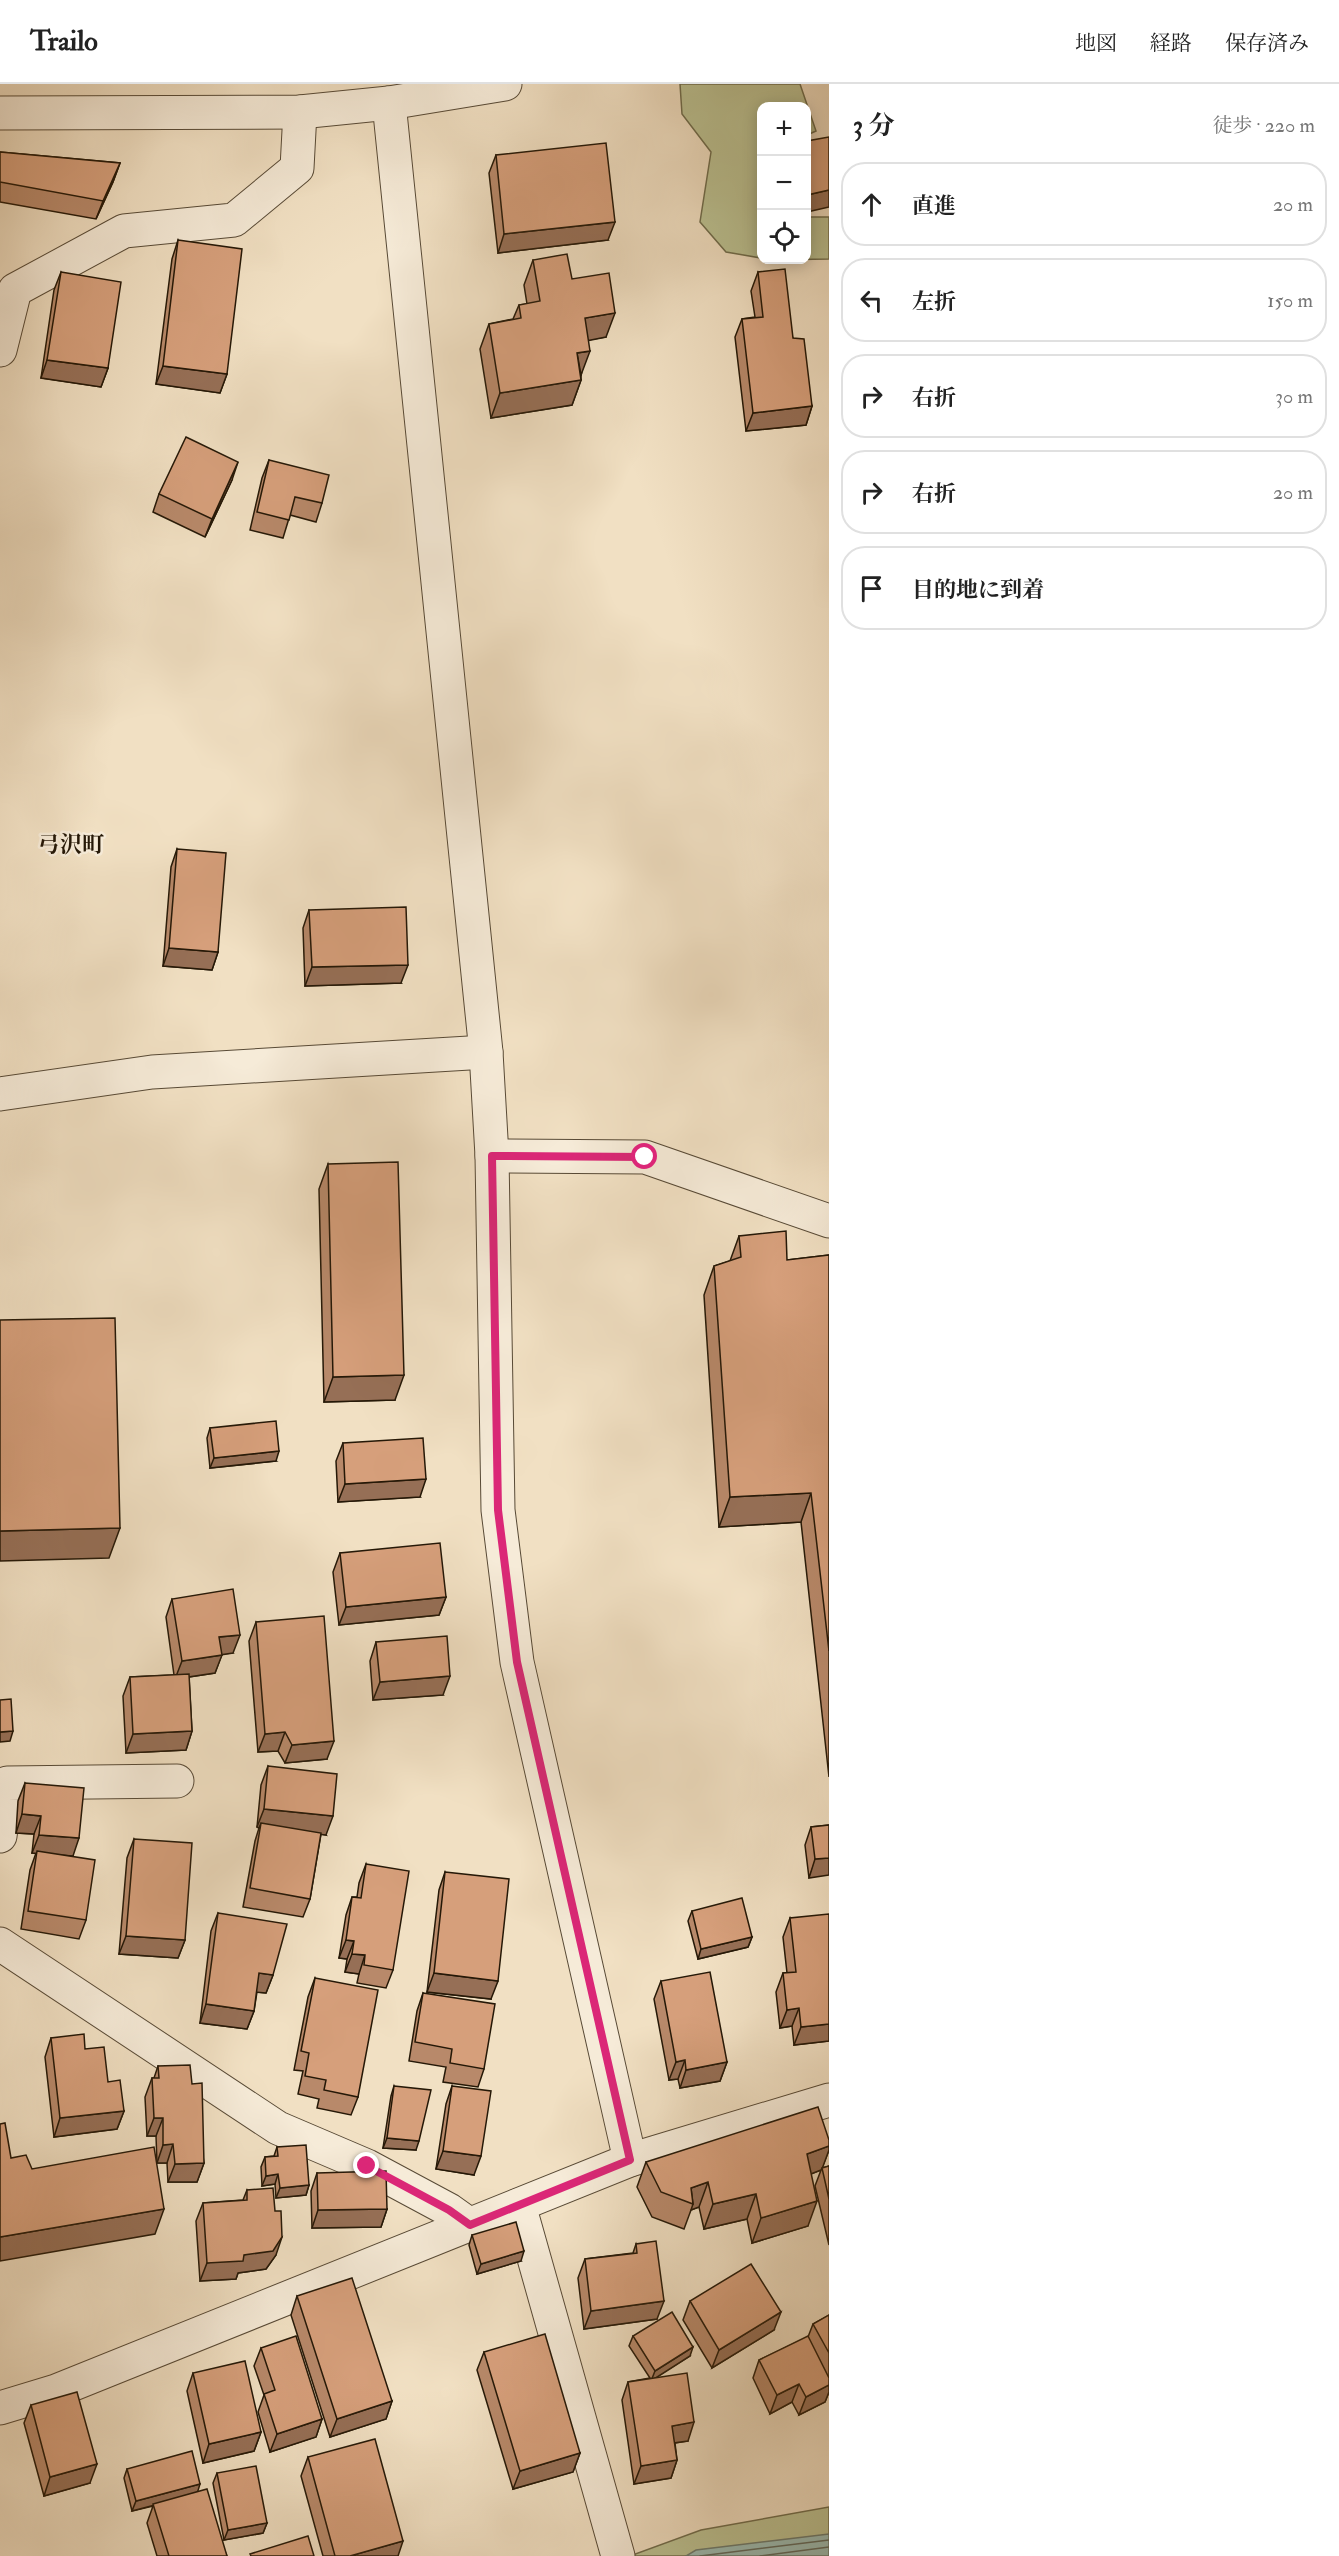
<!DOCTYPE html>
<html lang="ja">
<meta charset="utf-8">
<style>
body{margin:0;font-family:"IM FELL Double Pica","Noto Serif JP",serif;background:#f2f2f2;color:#222}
.controls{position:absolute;right:18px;top:18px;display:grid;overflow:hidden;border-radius:12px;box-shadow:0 3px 15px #0003}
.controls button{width:54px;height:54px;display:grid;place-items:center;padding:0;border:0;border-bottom:2px solid #e0e0e0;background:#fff;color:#222;font:30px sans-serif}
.stop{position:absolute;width:18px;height:18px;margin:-14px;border:4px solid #db2777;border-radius:50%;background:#fff}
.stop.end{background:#db2777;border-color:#fff;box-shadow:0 2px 6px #0008}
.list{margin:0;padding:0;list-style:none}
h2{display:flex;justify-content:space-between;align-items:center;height:78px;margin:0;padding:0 24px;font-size:26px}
h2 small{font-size:20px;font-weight:400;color:#767676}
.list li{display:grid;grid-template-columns:39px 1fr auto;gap:18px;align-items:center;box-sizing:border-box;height:84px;margin:0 12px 12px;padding:0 12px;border:2px solid #e0e0e0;border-radius:24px}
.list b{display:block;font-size:22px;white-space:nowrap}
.list em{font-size:20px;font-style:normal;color:#767676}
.icon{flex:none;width:33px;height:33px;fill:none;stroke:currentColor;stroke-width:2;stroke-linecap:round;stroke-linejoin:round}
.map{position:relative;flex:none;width:829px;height:2472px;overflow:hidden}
header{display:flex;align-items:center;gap:36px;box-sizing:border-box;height:84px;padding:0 30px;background:#fff;border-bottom:2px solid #e0e0e0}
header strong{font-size:28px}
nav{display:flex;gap:33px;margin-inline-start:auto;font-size:21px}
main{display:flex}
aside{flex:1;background:#fff}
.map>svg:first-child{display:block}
</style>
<header>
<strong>Trailo</strong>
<nav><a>地図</a><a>経路</a><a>保存済み</a></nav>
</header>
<main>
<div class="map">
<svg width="829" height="2472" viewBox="0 0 829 2472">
<rect width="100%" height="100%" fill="#f1e0c3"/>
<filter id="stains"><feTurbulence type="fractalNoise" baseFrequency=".00333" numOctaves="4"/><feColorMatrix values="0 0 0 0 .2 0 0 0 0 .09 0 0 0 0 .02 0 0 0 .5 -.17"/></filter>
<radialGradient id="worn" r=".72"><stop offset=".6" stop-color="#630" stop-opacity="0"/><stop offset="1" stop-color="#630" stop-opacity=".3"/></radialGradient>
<g fill="#bbc293" stroke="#706d4d" stroke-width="1.5">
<path d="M680 0H800L816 47 807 51 806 22H762L761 72 758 74 762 85 761 174 726 168 700 138 711 68 682 30Z"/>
<path d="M807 133H829V175L769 176H806Z"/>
<path d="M829 2423V2472H630L701 2446Z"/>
</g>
<path fill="#9bbdb5" stroke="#6c7b6f" stroke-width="1.5" d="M829 2450V2472H686L696 2466Z"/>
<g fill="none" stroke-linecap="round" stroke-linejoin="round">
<g stroke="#606a5e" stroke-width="1.5">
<path d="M700 2472 829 2456"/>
<path d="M760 2472 829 2463"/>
</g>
<defs>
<g id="minor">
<path d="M389 19 486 968 492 1072 498 1426 517 1578 630 2076"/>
<path d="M0 29 300 28 389 19 505 0"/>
<path d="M0 266 15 206 124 147 234 136 297 84 300 28"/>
<path d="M0 1010 152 988 486 968"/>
<path d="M492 1072 645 1073 829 1137"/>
<path d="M0 1752 7 1699 177 1697"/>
<path d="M0 1860 278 2044 367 2082 449 2126 470 2141"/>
<path d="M519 2121 618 2472"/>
<path d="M0 2324 56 2307 630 2076 829 2016"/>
</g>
</defs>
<use href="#minor" stroke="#584a36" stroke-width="35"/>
<use href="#minor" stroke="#f6ebd8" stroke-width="33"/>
</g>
<g fill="#b8896a" stroke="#251807" stroke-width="1.5">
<path d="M0 68 120 79 113 98 96 135 0 118Z"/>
<path d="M496 71 608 156 498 169 489 89Z"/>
<path d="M178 156 227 290 220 309 156 300 172 175Z"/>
<path d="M533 176 572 195 606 253 588 256 581 292V296L572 321 491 334 480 265 489 240 513 235 519 221 527 220 524 201Z"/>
<path d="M61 188 108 284 101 303 41 294 54 206Z"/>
<path d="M758 188 793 254 812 322 806 341 746 347 735 253 742 235 755 233 751 207Z"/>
<path d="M269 376 322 419 316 438 290 431 283 454 250 446 262 394Z"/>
<path d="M232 396 205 453 153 428 159 410Z"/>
<path d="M177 765 218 868 212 886 163 882 171 783Z"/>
<path d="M309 826 401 899 305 902 303 844Z"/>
<path d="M328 1080 395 1316 324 1318 319 1105Z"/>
<path d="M739 1152 787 1176 829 1171V1693L801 1438 719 1443 704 1211 714 1182 730 1177Z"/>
<path d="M210 1344 276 1377 210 1384 207 1354Z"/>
<path d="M343 1359 420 1413 338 1418 336 1377Z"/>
<path d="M340 1469 446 1513 439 1531 339 1541 333 1488Z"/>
<path d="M172 1515 233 1569 222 1570 215 1589 189 1593 192 1647 186 1666 126 1669 123 1612 130 1593 174 1591 166 1533Z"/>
<path d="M256 1538 327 1675 285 1679 278 1667 258 1668 249 1557Z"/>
<path d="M376 1558 443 1611 373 1616 370 1577Z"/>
<path d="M268 1682 326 1751 321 1750 310 1815 303 1833 243 1823 255 1757 259 1744 257 1743 261 1701Z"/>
<path d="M25 1699 73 1772H64L86 1836 79 1855 21 1845 30 1786 36 1769H32L34 1750 16 1749 18 1717Z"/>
<path d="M829 1741 809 1794 805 1761 811 1743Z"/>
<path d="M134 1755 185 1856 178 1874 119 1870 127 1774Z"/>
<path d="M366 1780 393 1886 386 1904 357 1899 359 1890 345 1888 347 1875 339 1874 346 1831 352 1813H357L359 1799Z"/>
<path d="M445 1788 491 1915 427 1908 439 1806Z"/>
<path d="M692 1827 752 1853 748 1863 698 1875 688 1837Z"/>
<path d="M218 1829 273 1891 266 1909 257 1908 254 1927 247 1945 200 1939 211 1847Z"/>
<path d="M790 1834 829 1957 794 1961 792 1942 780 1944 776 1908 783 1889H787L783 1853Z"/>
<path d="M315 1894 358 2013 351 2031 317 2024 319 2015 298 2010 303 1987 294 1986 308 1913Z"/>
<path d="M661 1897 727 1978 720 1997 680 2004 678 1995 669 1996 654 1915Z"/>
<path d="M423 1909 484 1985 478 2003 443 1998 446 1983 409 1977 417 1927Z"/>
<path d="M51 1954 85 1965 108 1998 124 2027 117 2045 54 2053 45 1973Z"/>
<path d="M158 1982 192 2000 204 2079 197 2098H168L167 2079H157L156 2052H147L145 2013 152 1994H154Z"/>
<path d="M394 2002 416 2066 383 2064 391 2012Z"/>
<path d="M452 2002 474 2091 436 2085 446 2020Z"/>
<path d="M829 2056V2066L822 2084 829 2082V2161L815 2102 821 2086 811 2090 808 2142 752 2159 747 2135 704 2145 699 2123 691 2126 684 2145 652 2133 637 2103 646 2078Z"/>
<path d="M277 2063 309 2101 306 2111 276 2114 275 2100 262 2102 261 2083 265 2073 274 2072Z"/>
<path d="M317 2089 387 2125 381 2143 312 2144 311 2107Z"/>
<path d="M247 2106 276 2171 266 2185 238 2189 236 2195 200 2197 196 2137 203 2119 243 2116Z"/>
<path d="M472 2151 521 2177 477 2190 469 2161Z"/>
<path d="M636 2160 657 2235 584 2245 578 2194 585 2175 633 2169Z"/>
<path d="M297 2212 392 2317 386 2335 330 2353 291 2231Z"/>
<path d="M690 2217 774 2246 712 2284 683 2236Z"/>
<path d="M829 2231V2308L825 2318 799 2331 792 2318 770 2330 753 2294 759 2276 808 2253 813 2240Z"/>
<path d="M633 2252 690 2272 656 2293 688 2357 675 2359 677 2376 671 2394 634 2400 622 2316 628 2298 650 2294 629 2262Z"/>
<path d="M261 2264 322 2335 316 2353 270 2368 258 2328 264 2311 254 2282Z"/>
<path d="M484 2268 580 2369 573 2388 513 2405 477 2286Z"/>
<path d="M193 2289 261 2348 254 2367 203 2379 187 2307Z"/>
<path d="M31 2321 90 2399 44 2412 24 2339Z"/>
<path d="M308 2373 398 2472H323L301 2392Z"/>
<path d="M127 2385 198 2408 227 2472H157L147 2439 153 2422 132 2427 124 2394Z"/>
<path d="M217 2389 267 2439 263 2449 224 2456 213 2399Z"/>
</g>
<g fill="#966f56" stroke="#251807" stroke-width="1.5">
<path d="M120 79 113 98 96 135 103 117Z"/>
<path d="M829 106V123L807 128V111Z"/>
<path d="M615 138 608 156 498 169 504 150Z"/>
<path d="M615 229 606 253 576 259 585 234Z"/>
<path d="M590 267 581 291 577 269Z"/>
<path d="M47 276 108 284 101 303 41 294Z"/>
<path d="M163 282 227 290 220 309 156 300Z"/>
<path d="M581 296 572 321 491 334 500 309Z"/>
<path d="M812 322 806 341 746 347 753 329Z"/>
<path d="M238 378 232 396 205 453 212 435Z"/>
<path d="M169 864 218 868 212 886 163 882Z"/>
<path d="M408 881 401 899 305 902 312 883Z"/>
<path d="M404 1291 395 1316 324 1318 333 1293Z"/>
<path d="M279 1367 276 1377 210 1384 214 1374Z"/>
<path d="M426 1395 420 1413 338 1418 345 1400Z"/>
<path d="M811 1409 801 1438 719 1443 730 1413Z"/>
<path d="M120 1444 109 1474 0 1477V1447Z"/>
<path d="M446 1513 439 1531 339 1541 346 1523Z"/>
<path d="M240 1551 233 1569 213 1572 219 1553Z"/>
<path d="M222 1571 215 1589 175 1595 182 1577Z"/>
<path d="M450 1592 443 1611 373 1616 380 1598Z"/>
<path d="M13 1647 10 1657 0 1658V1648Z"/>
<path d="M192 1647 186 1666 126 1669 133 1650Z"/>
<path d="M285 1648 278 1667 258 1668 265 1650Z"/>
<path d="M334 1657 327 1675 285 1679 292 1661Z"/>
<path d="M264 1725 333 1732 326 1751 260 1744 261 1739 259 1744 257 1743Z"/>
<path d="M22 1730 41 1732 34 1750 16 1749Z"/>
<path d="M39 1751 79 1754 73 1772 32 1769Z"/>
<path d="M829 1774V1791L809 1794 815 1775Z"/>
<path d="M126 1852 185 1856 178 1874 119 1870Z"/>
<path d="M752 1853 748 1863 698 1875 701 1865Z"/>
<path d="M346 1856 354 1857 347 1875 339 1874Z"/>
<path d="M352 1870 365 1871 359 1890 345 1888Z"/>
<path d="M259 1889 273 1891 266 1909 253 1908Z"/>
<path d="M434 1889 498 1897 491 1915 427 1908Z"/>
<path d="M206 1920 254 1927 247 1945 200 1939Z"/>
<path d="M799 1924 792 1942 780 1944 787 1926Z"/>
<path d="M829 1940V1957L794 1961 801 1943Z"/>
<path d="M685 1976 678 1995 669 1996 676 1978Z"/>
<path d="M727 1978 720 1997 680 2004 686 1986Z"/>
<path d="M124 2027 117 2045 54 2053 60 2034Z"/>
<path d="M154 2034H163L156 2052H147Z"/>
<path d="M387 2054 419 2057 416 2066 383 2064Z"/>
<path d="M173 2060 167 2079H157L163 2061Z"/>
<path d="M829 2062V2066L822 2085V2084L821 2086 798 2095 807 2070Z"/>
<path d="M443 2067 481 2072 474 2091 436 2085Z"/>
<path d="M204 2079 197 2098H168L175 2080Z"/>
<path d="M278 2090 275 2100 262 2102 266 2092Z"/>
<path d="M708 2098 699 2123 691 2126 693 2120 691 2104Z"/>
<path d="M309 2101 306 2111 276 2114 280 2104Z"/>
<path d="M756 2110 747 2135 704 2145 713 2120Z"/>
<path d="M817 2117 808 2142 752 2159 761 2134Z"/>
<path d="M164 2125 155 2150 0 2177V2153Z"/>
<path d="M387 2125 381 2143 312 2144 318 2126Z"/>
<path d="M282 2153 276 2171 266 2185 238 2189 236 2195 200 2197 207 2179 244 2171Z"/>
<path d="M524 2167 521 2177 477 2190 481 2180Z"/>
<path d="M664 2217 657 2235 584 2245 591 2227Z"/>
<path d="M781 2228 774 2246 712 2284 719 2266Z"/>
<path d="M693 2263 690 2272 651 2297 655 2287Z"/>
<path d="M799 2300 792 2318 770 2330 777 2311Z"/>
<path d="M829 2301V2308L825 2318 799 2331 806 2313Z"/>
<path d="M392 2317 386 2335 330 2353 337 2335Z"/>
<path d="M322 2335 316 2353 270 2368 277 2350Z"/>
<path d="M694 2338 688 2357 666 2360 672 2342Z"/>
<path d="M261 2348 254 2367 203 2379 209 2360Z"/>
<path d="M580 2369 573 2388 513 2405 520 2387Z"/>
<path d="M677 2376 671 2394 634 2400 641 2382Z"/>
<path d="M97 2380 90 2399 44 2412 50 2393Z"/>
<path d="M200 2400 197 2410 132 2427 136 2417Z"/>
<path d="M267 2439 263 2449 224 2456 228 2446Z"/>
<path d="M403 2457 398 2472H350Z"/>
</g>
<g fill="#d69f7b" stroke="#251807" stroke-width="1.5">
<path d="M829 53V106L807 111V57Z"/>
<path d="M606 59 615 138 504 150 496 71Z"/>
<path d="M0 68 120 79 103 117 0 98Z"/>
<path d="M178 156 242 165 227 290 163 282Z"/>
<path d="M567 170 572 195 609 189 615 229 585 234 590 267 577 269 581 296 500 309 489 240 521 234 519 221 540 217 533 176Z"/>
<path d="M785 185 793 254 804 255 812 322 753 329 742 235 763 233 758 188Z"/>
<path d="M61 188 121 198 108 284 47 276Z"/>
<path d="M186 353 238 378 212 435 159 410Z"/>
<path d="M269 376 329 391 322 419 295 413 289 436 257 428Z"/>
<path d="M177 765 226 769 218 868 169 864Z"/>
<path d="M406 823 408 881 312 883 309 826Z"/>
<path d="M398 1078 404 1291 333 1293 328 1080Z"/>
<path d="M786 1147 787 1176 829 1171V1567L811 1409 730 1413 714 1182 741 1173 739 1152Z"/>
<path d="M115 1234 120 1444 0 1447V1236Z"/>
<path d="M276 1337 279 1367 214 1374 210 1344Z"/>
<path d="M423 1354 426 1395 345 1400 343 1359Z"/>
<path d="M440 1459 446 1513 346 1523 340 1469Z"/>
<path d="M233 1505 240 1551 219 1553 222 1571 182 1577 172 1515Z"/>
<path d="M324 1532 334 1657 292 1661 285 1648 265 1650 256 1538Z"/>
<path d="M447 1552 450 1592 380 1598 376 1558Z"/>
<path d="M189 1590 192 1647 133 1650 130 1593Z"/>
<path d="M11 1615 13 1647 0 1648V1616Z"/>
<path d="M268 1682 337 1690 333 1732 264 1725Z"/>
<path d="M25 1699 84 1704 79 1754 39 1751 41 1732 22 1730Z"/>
<path d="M261 1739 321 1749 310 1815 250 1804Z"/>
<path d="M829 1741V1774L815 1775 811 1743Z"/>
<path d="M134 1755 192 1759 185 1856 126 1852Z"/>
<path d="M37 1767 95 1776 86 1836 28 1827Z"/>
<path d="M366 1780 409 1787 393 1886 364 1881 365 1871 352 1870 354 1857 346 1856 352 1813 361 1814Z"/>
<path d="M445 1788 509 1795 498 1897 434 1889Z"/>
<path d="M742 1814 752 1853 701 1865 692 1827Z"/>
<path d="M218 1829 287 1840 273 1891 259 1889 254 1927 206 1920Z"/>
<path d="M829 1830V1940L801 1943 799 1924 787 1926 783 1889 796 1888 790 1834Z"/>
<path d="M710 1888 727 1978 686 1986 685 1976 676 1978 661 1897Z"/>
<path d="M315 1894 378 1906 358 2013 324 2006 326 1996 305 1992 309 1969 301 1967Z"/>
<path d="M423 1909 495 1920 484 1985 450 1979 452 1965 415 1958Z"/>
<path d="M84 1950 85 1965 104 1963 108 1998 120 1996 124 2027 60 2034 51 1954Z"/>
<path d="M190 1981 192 2000 202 1999 204 2079 175 2080 173 2060 163 2061V2034H154L152 1994H159L158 1982Z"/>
<path d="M394 2002 431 2006 419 2057 387 2054Z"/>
<path d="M452 2002 491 2007 481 2072 443 2067Z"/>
<path d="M818 2023 829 2056V2062L807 2070 817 2117 761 2134 756 2110 713 2120 708 2098 691 2104 693 2120 661 2108 646 2078Z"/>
<path d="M5 2039 11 2074 26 2071 32 2085 154 2063 164 2125 0 2153V2040Z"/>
<path d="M306 2061 309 2101 280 2104 278 2090 266 2092 265 2073 278 2072 277 2063Z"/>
<path d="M829 2082V2115L822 2084Z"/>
<path d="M386 2087 387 2125 318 2126 317 2089Z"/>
<path d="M273 2104 275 2127H281L282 2153 273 2167 244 2171 243 2177 207 2179 203 2119 247 2116V2106Z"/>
<path d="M516 2138 524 2167 481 2180 472 2151Z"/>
<path d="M656 2157 664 2217 591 2227 585 2175 637 2169 636 2160Z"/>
<path d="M751 2180 781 2228 719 2266 690 2217Z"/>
<path d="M352 2194 392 2317 337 2335 297 2212Z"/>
<path d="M672 2228 693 2263 655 2287 633 2252Z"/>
<path d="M829 2231V2269L813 2240Z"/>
<path d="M545 2250 580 2369 520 2387 484 2268Z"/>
<path d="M296 2252 322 2335 277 2350 264 2310 275 2306 261 2264Z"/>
<path d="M808 2252 829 2294V2301L806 2313 799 2300 777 2311 759 2276Z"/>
<path d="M245 2277 261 2348 209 2360 193 2289Z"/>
<path d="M687 2289 694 2338 672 2342 677 2376 641 2382 628 2298Z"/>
<path d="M77 2308 97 2380 50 2393 31 2321Z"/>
<path d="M375 2355 403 2457 350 2472H335L308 2373Z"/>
<path d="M192 2367 200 2400 136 2417 127 2385Z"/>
<path d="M256 2382 267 2439 228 2446 217 2389Z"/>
<path d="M207 2405 227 2472H169L153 2420Z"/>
<path d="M308 2452 314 2472H251L250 2470Z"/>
</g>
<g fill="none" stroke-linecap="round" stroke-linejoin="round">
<path stroke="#db2777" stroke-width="8" d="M367 2082 449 2126 470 2141 630 2076 517 1578 498 1426 492 1072 645 1073"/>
</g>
<g text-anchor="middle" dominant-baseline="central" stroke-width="5" stroke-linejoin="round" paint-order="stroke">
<g font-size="22" font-weight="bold" fill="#251807" stroke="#f6ebd8">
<text x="71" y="761">弓沢町</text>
</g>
</g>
<rect width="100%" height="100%" filter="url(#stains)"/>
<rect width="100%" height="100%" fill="url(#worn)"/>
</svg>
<div class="controls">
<button>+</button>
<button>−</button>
<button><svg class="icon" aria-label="locate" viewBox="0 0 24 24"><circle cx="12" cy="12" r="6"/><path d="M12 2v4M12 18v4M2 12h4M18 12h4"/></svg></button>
</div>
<div class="stop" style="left:645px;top:1073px"></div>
<div class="stop end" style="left:367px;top:2082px"></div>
</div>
<aside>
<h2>3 分<small>徒歩 · 220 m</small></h2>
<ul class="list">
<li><svg class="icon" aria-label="ahead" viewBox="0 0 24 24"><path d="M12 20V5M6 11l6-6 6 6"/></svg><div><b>直進</b></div><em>20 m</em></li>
<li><svg class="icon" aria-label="left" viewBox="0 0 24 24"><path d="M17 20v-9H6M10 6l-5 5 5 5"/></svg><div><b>左折</b></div><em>150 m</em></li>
<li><svg class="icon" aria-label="right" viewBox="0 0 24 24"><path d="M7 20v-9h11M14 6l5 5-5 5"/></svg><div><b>右折</b></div><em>30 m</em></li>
<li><svg class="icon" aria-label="right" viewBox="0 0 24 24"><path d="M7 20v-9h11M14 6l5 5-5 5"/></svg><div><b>右折</b></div><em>20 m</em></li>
<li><svg class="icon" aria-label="arrive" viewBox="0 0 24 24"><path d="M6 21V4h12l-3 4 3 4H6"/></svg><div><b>目的地に到着</b></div></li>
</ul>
</aside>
</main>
